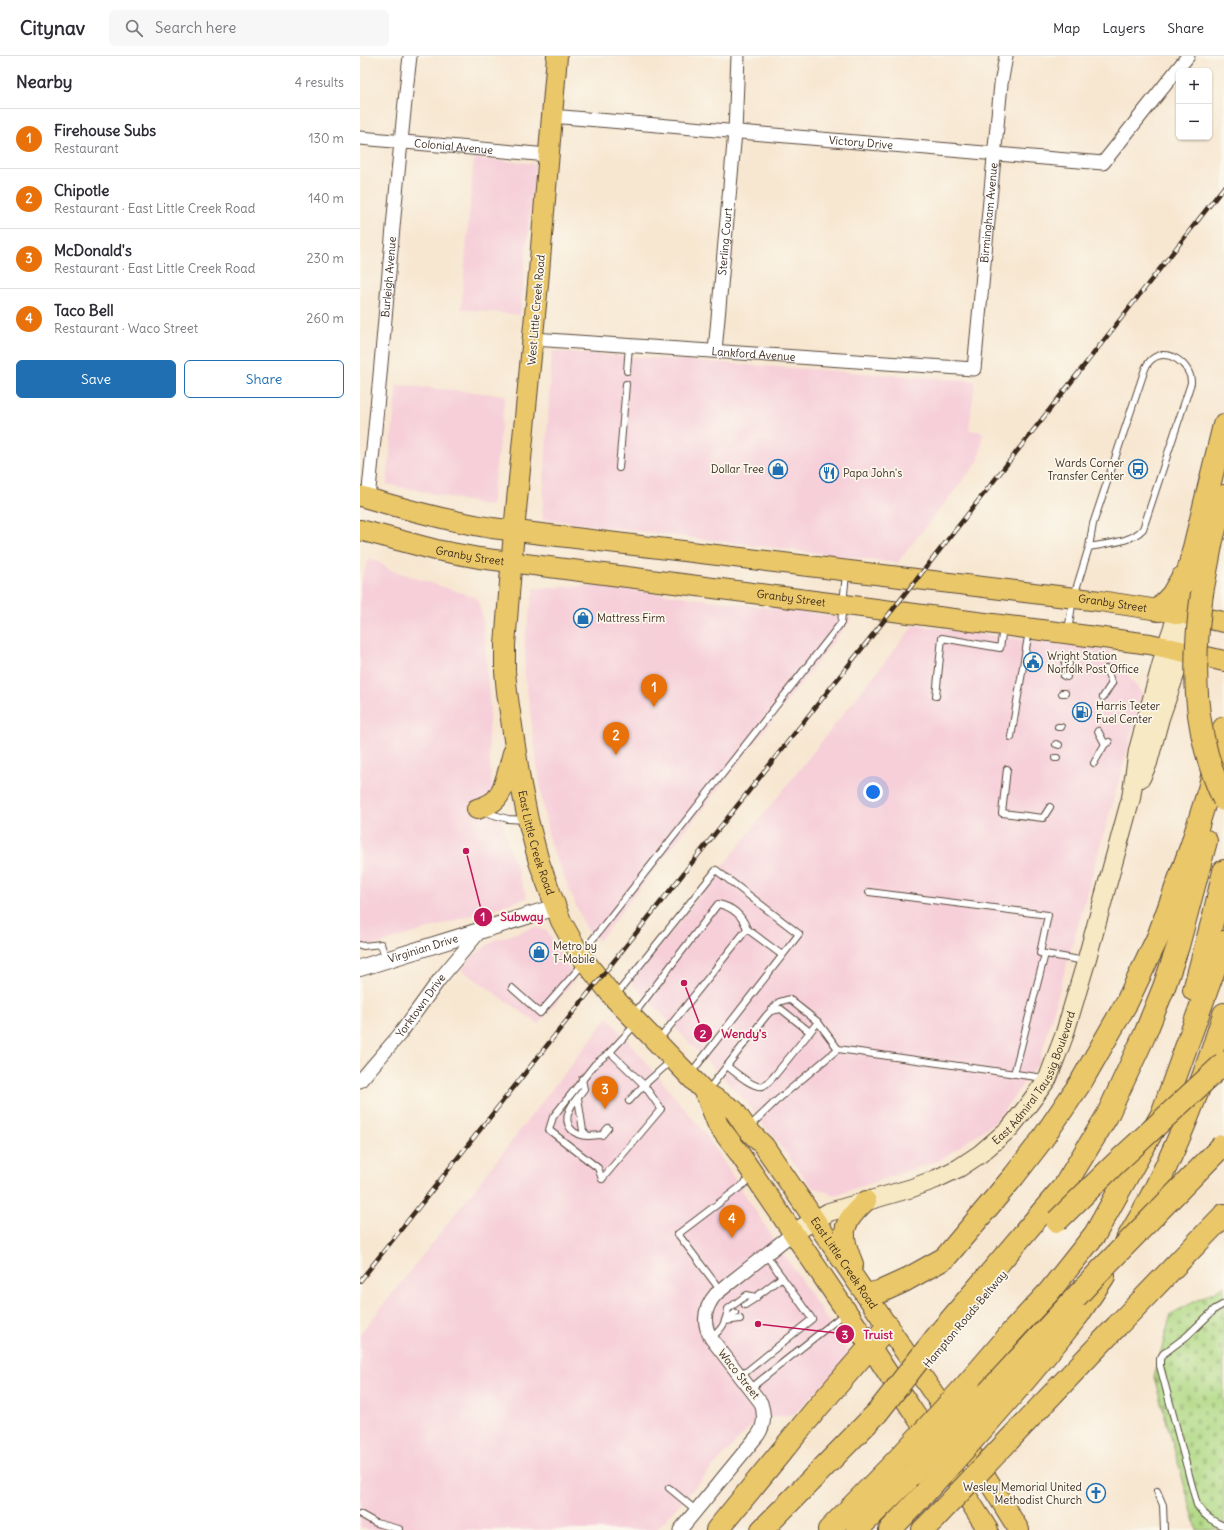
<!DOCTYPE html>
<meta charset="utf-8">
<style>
body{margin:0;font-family:Delius,sans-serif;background:#f7f7f7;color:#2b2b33}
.controls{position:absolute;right:12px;top:12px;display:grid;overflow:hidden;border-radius:6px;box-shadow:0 1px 3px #0004}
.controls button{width:36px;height:36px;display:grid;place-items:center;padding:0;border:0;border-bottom:1px solid #e1e1e2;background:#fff;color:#2b2b33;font:20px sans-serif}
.you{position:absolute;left:513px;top:736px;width:14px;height:14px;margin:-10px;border:3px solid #fff;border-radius:50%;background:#1a73e8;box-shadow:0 0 0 6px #1a73e833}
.badge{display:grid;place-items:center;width:26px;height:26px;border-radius:50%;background:#1f6fb2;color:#fff;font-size:13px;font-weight:700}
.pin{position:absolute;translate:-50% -33px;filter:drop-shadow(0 1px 2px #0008)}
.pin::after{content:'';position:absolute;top:21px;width:14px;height:12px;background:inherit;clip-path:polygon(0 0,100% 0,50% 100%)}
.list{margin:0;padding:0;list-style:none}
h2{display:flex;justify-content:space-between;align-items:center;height:52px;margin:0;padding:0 16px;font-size:17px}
h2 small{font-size:13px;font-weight:400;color:#7c7c81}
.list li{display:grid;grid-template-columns:26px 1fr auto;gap:12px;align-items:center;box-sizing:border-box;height:60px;padding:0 16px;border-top:1px solid #e1e1e2}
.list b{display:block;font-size:15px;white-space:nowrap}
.list p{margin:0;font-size:13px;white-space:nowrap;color:#7c7c81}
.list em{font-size:13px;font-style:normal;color:#7c7c81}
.actions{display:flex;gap:8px;padding:12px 16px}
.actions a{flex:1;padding:9px 0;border:1px solid #1f6fb2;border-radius:6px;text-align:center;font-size:14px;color:#1f6fb2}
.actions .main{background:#1f6fb2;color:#fff}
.icon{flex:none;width:22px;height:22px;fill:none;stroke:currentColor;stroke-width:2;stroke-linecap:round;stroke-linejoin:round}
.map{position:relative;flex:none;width:864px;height:1474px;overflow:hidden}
header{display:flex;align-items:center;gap:24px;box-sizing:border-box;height:56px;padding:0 20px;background:#fff;border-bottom:1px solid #e1e1e2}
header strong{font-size:19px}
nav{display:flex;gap:22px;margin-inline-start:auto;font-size:14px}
.search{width:280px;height:36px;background:#f7f7f7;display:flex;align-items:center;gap:10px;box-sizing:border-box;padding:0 14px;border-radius:6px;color:#7c7c81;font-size:15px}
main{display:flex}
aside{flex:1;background:#fff}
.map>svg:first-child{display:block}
</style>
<header>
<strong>Citynav</strong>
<div class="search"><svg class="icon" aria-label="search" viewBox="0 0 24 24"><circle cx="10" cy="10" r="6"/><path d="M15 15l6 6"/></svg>Search here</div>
<nav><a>Map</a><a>Layers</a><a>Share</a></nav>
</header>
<main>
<aside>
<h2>Nearby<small>4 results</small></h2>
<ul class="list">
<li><span class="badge" style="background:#e8710a">1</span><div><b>Firehouse Subs</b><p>Restaurant</p></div><em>130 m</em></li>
<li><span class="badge" style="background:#e8710a">2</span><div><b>Chipotle</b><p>Restaurant · East Little Creek Road</p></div><em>140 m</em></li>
<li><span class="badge" style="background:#e8710a">3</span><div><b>McDonald's</b><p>Restaurant · East Little Creek Road</p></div><em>230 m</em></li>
<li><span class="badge" style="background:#e8710a">4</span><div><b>Taco Bell</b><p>Restaurant · Waco Street</p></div><em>260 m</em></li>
</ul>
<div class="actions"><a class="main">Save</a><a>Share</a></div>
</aside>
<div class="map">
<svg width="864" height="1474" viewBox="0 0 864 1474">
<defs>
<pattern id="cemetery-stones" width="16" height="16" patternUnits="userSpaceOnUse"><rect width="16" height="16" fill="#b0d985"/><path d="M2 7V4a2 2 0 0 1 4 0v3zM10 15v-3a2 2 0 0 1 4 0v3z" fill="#98ba72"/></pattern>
</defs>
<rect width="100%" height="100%" fill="#fbf7ec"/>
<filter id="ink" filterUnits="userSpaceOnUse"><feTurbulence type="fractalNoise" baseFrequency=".025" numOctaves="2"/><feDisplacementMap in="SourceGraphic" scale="8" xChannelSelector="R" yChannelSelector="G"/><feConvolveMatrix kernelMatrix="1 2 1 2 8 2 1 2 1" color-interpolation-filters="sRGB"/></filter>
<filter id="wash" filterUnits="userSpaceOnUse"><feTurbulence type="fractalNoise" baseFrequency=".012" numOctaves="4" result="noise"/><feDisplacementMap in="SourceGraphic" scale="16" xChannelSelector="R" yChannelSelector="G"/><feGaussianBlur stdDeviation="0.9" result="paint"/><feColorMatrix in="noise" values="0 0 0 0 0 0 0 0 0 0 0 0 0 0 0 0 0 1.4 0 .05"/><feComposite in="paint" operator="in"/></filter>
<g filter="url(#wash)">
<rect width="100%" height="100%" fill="#f7e7d1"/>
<g fill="#f6cfd9">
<path d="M114 102 175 108 160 259 101 253Z"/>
<path d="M192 295 615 325 609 374 623 376 619 404 537 507 182 463Z"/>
<path d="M37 329 145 339 131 450 27 428Z"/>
<path d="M9 501 31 514 117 542 123 562 130 651 128 679 131 726 150 794 167 842 0 894V528Z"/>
<path d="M239 530 492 562 239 885 226 873 190 787 183 750 165 619V583L174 532Z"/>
<path d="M554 569 749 595 783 639 679 1006 635 1066 580 1104 475 1139 452 1131 387 1047 271 926Z"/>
<path d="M175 871 187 875 215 922 179 968 102 914 112 900 135 884Z"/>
<path d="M248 961 344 1076 490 1299 434 1358 396 1364 296 1474H8L0 1471V1278L56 1208Z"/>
</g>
<path fill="url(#cemetery-stones)" stroke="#768252" d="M864 1230V1474H837L794 1321 811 1258Z"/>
</g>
<g filter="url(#ink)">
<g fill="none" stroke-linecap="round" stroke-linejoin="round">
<defs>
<g id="service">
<path d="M267 315 269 290"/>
<path d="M259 412 266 328"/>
<path d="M708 575 713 543 729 491 733 468 785 313C786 310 788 307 790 305 805 289 832 308 831 327L783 473C770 487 748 487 729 491"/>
<path d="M705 608H709"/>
<path d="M746 613 752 627"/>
<path d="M704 620 707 621"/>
<path d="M702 637H705"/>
<path d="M576 640 582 582 640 592 643 572"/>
<path d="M743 641 752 627"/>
<path d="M698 671H701"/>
<path d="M738 675 745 688 749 686"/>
<path d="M651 681 669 575"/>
<path d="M696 688 699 689"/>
<path d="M695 702H697"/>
<path d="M734 707 745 688"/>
<path d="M647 713 642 757 683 762 690 751"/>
<path d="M124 756 148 763 166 764"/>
<path d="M509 836 688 859 680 897 725 905"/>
<path d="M387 873 422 899"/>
<path d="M0 889 3 890 21 888 26 904"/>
<path d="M222 897 481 567 486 518"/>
<path d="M152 932 180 957 223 908"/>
<path d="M256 939 356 814 439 878 331 1017"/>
<path d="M411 955 421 953 450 976"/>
<path d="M274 958 358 848C373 851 382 859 387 873L298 985"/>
<path d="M367 1010C375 1016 394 1033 403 1030 408 1028 411 1023 415 1019L458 966"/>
<path d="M654 1018 685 898"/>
<path d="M222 1023 224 1033C219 1040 212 1047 209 1055 203 1070 214 1080 228 1080"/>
<path d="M348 1034 406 960 419 946 429 943 458 966 478 993 684 1022"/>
<path d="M218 1042 223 1075 228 1080 242 1079 248 1072"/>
<path d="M269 1045 284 1029 312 1004"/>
<path d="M389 1071 415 1046 478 993"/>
<path d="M242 1123 238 1112 189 1074 193 1061 235 1008 250 996 275 969"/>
<path d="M242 1123 301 1053 284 1029 250 996"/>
<path d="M361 1235 318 1178 392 1122"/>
<path d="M864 1248 855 1253 827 1280 803 1298 800 1303V1310L837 1449C844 1460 852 1465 864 1470"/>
<path d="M385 1249 396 1242"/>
<path d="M365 1265 380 1263"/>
<path d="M366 1265 375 1257"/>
<path d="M351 1282C363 1272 365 1268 368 1253L387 1239 396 1241 422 1221"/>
<path d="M381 1320 452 1263 406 1199"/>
<path d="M391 1332 484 1258"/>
<path d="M309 1432 337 1455"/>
<path d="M797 1435 803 1449 804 1474"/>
<path d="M0 1458 16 1467 39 1473"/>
</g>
<g id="minor">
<path id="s1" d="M191 60 743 107 828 0"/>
<path id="s2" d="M0 82 188 99"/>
<path id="s3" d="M173 283 614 313 641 28 646 0"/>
<path id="s4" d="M355 295 375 76 378 0"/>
<path id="s5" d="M8 442C24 295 33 147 50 0"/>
<path id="s6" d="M0 1025 40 978 79 924 121 874"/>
<path d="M320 1474 398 1379C405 1369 405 1359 401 1347L351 1282C342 1266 344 1252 356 1238L433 1177"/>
</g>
<g id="tertiary">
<path id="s7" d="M0 912 196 851"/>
</g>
<g id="secondary">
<path d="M781 722 788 707 800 662 817 613 829 559"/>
<path id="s8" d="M433 1177 469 1156 552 1132 576 1123 599 1112 620 1098 650 1072 666 1052 688 1022 704 980 726 906 771 742 778 694 806 591 818 557"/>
</g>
<g id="primary">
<path id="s9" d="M197 0 178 228 154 475 145 589V615L147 636 160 724 168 764 179 806 201 865 220 899 254 942 345 1036 374 1054 387 1073 404 1090 576 1341 659 1474"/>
<path id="s10" d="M0 440C44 453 87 465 132 472L740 545 818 557 864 566"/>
<path id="s11" d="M0 474 76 494 119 502 790 588 864 605"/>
<path d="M117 753C123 751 129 749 134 745 145 736 149 710 153 697"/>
<path d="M345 1036 358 1069 379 1097 510 1290 558 1363 628 1474"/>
<path d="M493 1208C480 1177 481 1168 506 1145"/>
</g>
<g id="motorway">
<path d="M842 537 852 484 864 440"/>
<path d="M798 554 812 539 822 522"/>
<path d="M818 557 864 369"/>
<path d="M834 934 854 859 864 815"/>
<path d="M767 1184C809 1114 840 1036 864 958"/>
<path d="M507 1239 522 1235 544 1225 585 1202 654 1120 681 1085 721 1026 767 946 798 881 831 791 849 733 864 672"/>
<path d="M718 1259 744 1220"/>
<path d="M757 1270 864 1159"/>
<path d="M582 1274 705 1129 747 1060 785 978 804 931 818 890 846 785"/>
<path d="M609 1326 651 1277 689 1236 735 1178 802 1058 864 886"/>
<path d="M357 1474 458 1351 528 1270"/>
<path d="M402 1474 517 1357"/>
<path d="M469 1474 541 1400"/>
<path d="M497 1474 553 1418"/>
<path d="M530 1474 564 1438"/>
<path d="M563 1474 575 1462"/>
</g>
</defs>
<use href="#service" stroke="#574639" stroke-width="8"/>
<use href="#minor" stroke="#574639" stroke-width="15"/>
<use href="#tertiary" stroke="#574639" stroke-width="18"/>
<use href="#secondary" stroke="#574639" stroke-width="20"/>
<use href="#primary" stroke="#574639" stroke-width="22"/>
<use href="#motorway" stroke="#574639" stroke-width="24"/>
<use href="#service" stroke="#fff" stroke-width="6"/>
<use href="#minor" stroke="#fff" stroke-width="13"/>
<use href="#tertiary" stroke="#fff" stroke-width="16"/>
<use href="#secondary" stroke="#f7e9c3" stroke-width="18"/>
<use href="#primary" stroke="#eac769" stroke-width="20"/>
<use href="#motorway" stroke="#eac769" stroke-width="22"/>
<defs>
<path id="rail" d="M0 1225 557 523 864 131"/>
</defs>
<use href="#rail" stroke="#3b2a1e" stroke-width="4.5"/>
<use href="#rail" stroke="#fbf7ec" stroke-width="3" stroke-dasharray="9" stroke-linecap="butt"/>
<defs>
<g id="motorway-bridge">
<path d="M842 537C832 610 832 676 864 744"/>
<path d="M697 1165 756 1107 864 1007"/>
<path d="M517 1357 582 1274"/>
<path d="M541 1400 609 1326"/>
<path d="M553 1418 739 1216 862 1090"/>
<path d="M564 1438C617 1379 670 1321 718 1259"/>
<path d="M575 1462 757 1270"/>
</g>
</defs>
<use href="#motorway-bridge" stroke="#574639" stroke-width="24" stroke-linecap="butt"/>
<use href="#motorway-bridge" stroke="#eac769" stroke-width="22"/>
</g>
</g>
<defs>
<symbol id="shop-ring" viewBox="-11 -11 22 22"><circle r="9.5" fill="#fbf7ec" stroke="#1f6fb2" stroke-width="1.5"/><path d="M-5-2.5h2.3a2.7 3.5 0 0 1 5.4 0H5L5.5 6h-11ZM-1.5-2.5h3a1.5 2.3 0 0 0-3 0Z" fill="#1f6fb2"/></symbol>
<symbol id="bus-ring" viewBox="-11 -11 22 22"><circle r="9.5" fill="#fbf7ec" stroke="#1f6fb2" stroke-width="1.5"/><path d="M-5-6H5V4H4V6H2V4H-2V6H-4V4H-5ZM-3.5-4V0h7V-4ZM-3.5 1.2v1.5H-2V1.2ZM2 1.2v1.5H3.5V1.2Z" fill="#1f6fb2"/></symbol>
<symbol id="restaurant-ring" viewBox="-11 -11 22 22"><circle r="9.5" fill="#fbf7ec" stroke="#1f6fb2" stroke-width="1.5"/><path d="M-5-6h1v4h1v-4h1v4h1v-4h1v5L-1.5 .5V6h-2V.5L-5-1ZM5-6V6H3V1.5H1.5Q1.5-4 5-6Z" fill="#1f6fb2"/></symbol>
<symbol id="civic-ring" viewBox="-11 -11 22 22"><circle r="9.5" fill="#fbf7ec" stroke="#1f6fb2" stroke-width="1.5"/><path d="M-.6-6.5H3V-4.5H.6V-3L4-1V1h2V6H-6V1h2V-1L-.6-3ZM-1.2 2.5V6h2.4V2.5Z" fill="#1f6fb2"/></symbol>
<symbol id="fuel-ring" viewBox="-11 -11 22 22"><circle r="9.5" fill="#fbf7ec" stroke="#1f6fb2" stroke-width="1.5"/><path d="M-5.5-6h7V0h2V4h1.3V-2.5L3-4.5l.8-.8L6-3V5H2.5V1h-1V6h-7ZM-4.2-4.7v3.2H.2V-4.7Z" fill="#1f6fb2"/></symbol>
<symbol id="church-ring" viewBox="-11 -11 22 22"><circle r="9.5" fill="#fbf7ec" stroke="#1f6fb2" stroke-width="1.5"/><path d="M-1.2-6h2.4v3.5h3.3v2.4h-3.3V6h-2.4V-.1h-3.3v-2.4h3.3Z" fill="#1f6fb2"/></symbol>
</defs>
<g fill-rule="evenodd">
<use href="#shop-ring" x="407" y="402" width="22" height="22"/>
<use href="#bus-ring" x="767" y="402" width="22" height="22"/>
<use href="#restaurant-ring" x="458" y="406" width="22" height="22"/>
<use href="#shop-ring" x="212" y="551" width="22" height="22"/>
<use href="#civic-ring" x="662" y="595" width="22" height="22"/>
<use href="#fuel-ring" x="711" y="645" width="22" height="22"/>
<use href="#shop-ring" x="168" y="885" width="22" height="22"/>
<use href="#church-ring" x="725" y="1426" width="22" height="22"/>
</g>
<g text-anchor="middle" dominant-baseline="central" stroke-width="3.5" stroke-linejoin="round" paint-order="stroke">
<g font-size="11" fill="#3b2a1e" stroke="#fbf7ec">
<text stroke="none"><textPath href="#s1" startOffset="311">Victory Drive</textPath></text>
<text stroke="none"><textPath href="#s2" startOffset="94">Colonial Avenue</textPath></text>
<text stroke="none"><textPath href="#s3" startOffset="599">Birmingham Avenue</textPath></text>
<text stroke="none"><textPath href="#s4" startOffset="110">Sterling Court</textPath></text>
<text stroke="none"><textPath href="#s5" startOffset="222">Burleigh Avenue</textPath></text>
<text transform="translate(176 254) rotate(-85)">West Little Creek Road</text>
<text stroke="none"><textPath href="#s3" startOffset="221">Lankford Avenue</textPath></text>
<text stroke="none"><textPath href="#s11" startOffset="113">Granby Street</textPath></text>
<text stroke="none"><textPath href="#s11" startOffset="437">Granby Street</textPath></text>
<text stroke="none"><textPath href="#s10" startOffset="761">Granby Street</textPath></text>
<text stroke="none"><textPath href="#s9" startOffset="792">East Little Creek Road</textPath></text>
<text stroke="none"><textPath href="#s7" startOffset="66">Virginian Drive</textPath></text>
<text stroke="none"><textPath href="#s6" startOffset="97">Yorktown Drive</textPath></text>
<text stroke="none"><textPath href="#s8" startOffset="300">East Admiral Taussig Boulevard</textPath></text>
<text stroke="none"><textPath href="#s9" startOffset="1322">East Little Creek Road</textPath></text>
<text transform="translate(605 1263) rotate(-50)">Hampton Roads Beltway</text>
<text transform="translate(379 1318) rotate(52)">Waco Street</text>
</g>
<g font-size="11" fill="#3b2a1e" stroke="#fbf7ec" text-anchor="start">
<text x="764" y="407" text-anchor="end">Wards Corner<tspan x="764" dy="13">Transfer Center</tspan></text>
<text x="404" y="413" text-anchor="end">Dollar Tree</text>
<text x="483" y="417">Papa John's</text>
<text x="237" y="562">Mattress Firm</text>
<text x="687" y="600">Wright Station<tspan x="687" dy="13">Norfolk Post Office</tspan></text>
<text x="736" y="650">Harris Teeter<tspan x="736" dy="13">Fuel Center</tspan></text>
<text x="193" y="890">Metro by<tspan x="193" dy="13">T-Mobile</tspan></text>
<text x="722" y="1431" text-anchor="end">Wesley Memorial United<tspan x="722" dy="13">Methodist Church</tspan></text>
</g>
</g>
<path fill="none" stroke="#c2185b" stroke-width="1.5" d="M106 795L123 861M324 927L343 977M398 1268L485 1278"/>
<g fill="#c2185b" stroke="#fbf7ec" stroke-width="1.5">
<circle cx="106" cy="795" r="4"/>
<circle cx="324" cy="927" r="4"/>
<circle cx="398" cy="1268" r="4"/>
<circle cx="123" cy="861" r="10"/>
<circle cx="343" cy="977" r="10"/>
<circle cx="485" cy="1278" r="10"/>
</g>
<g font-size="12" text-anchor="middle" font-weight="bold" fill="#fff">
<text x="123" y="865">1</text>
<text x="343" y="982">2</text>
<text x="485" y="1283">3</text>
</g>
<g font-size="12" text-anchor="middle" font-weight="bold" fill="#c2185b" stroke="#fbf7ec" stroke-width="3.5" stroke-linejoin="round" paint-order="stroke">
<text x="162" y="865">Subway</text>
<text x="384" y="982">Wendy's</text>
<text x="518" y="1283">Truist</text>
</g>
</svg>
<div class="controls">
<button>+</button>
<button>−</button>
</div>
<div class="you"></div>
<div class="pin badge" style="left:294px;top:651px;background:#e8710a">1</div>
<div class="pin badge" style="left:256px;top:699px;background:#e8710a">2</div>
<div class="pin badge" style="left:245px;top:1053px;background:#e8710a">3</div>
<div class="pin badge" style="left:372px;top:1182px;background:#e8710a">4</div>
</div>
</main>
